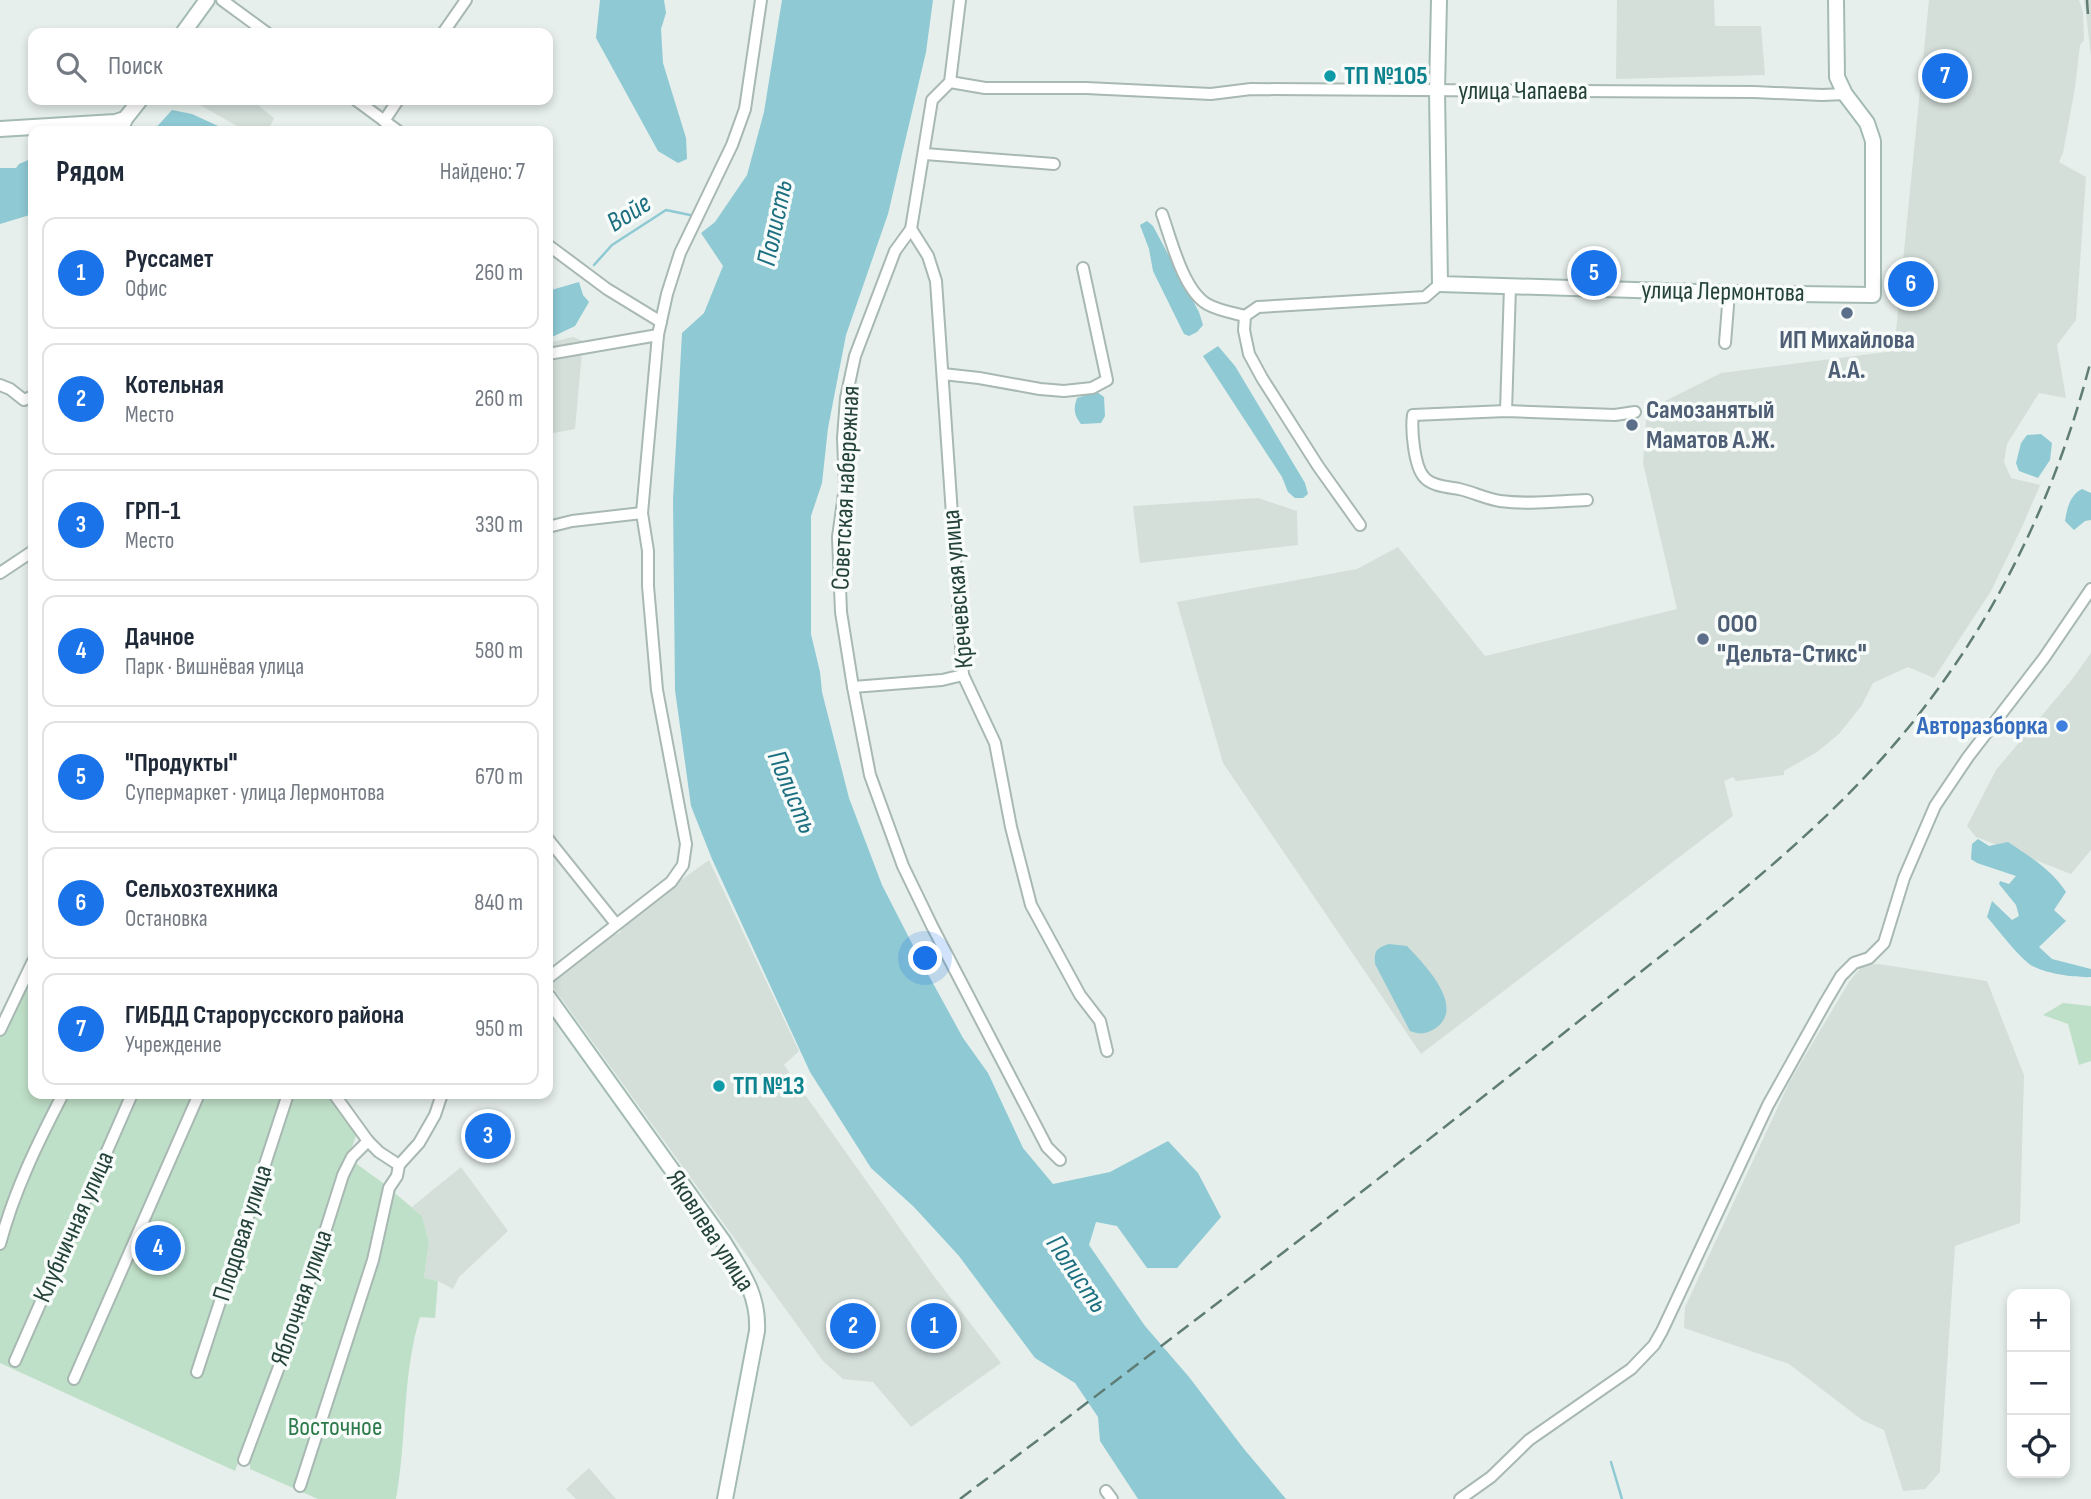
<!DOCTYPE html>
<html lang="ru">
<meta charset="utf-8">
<style>
body{margin:0;font-family:"Sofia Sans Condensed",sans-serif;background:#f2f2f3;color:#1f2937}
.controls{position:absolute;right:21px;bottom:21px;display:grid;overflow:hidden;border-radius:14px;box-shadow:0 4px 10px #0003}
.controls button{width:63px;height:63px;display:grid;place-items:center;padding:0;border:0;border-bottom:2px solid #e0e1e3;background:#fff;color:#1f2937;font:35px sans-serif}
.you{position:absolute;left:926px;top:959px;width:24px;height:24px;margin:-18px;border:5px solid #fff;border-radius:50%;background:#1a73e8;box-shadow:0 0 0 10px #1a73e833}
.badge{display:grid;place-items:center;width:46px;height:46px;border-radius:50%;background:#1a73e8;color:#fff;font-size:23px;font-weight:700}
.pin{position:absolute;translate:-50% -50%;border:4px solid #fff;box-shadow:0 2px 7px #0006}
.list{margin:0;padding:0;list-style:none}
h2{display:flex;justify-content:space-between;align-items:center;height:91px;margin:0;padding:0 28px;font-size:30px}
h2 small{font-size:23px;font-weight:400;color:#747a83}
.list li{display:grid;grid-template-columns:46px 1fr auto;gap:21px;align-items:center;box-sizing:border-box;height:112px;margin:0 14px 14px;padding:0 14px;border:2px solid #e0e1e3;border-radius:14px}
.list b{display:block;font-size:26px;white-space:nowrap}
.list p{margin:0;font-size:23px;white-space:nowrap;color:#747a83}
.list em{font-size:23px;font-style:normal;color:#747a83}
.icon{flex:none;width:38px;height:38px;fill:none;stroke:currentColor;stroke-width:2;stroke-linecap:round;stroke-linejoin:round}
.map{position:relative;flex:none;width:2091px;height:1499px;overflow:hidden}
.search{position:absolute;background:#fff;box-shadow:0 4px 10px #0003;left:28px;top:28px;width:525px;height:77px;display:flex;align-items:center;gap:18px;box-sizing:border-box;padding:0 24px;border-radius:14px;color:#747a83;font-size:26px}
.panel{position:absolute;background:#fff;box-shadow:0 4px 10px #0003;left:28px;top:126px;width:525px;height:973px;border-radius:14px}
.map>svg:first-child{display:block}
</style>
<div class="map">
<svg width="2091" height="1499" viewBox="0 0 2091 1499">
<rect width="100%" height="100%" fill="#e6efeb"/>
<g fill="#d4dfda">
<path d="M1617 0H1714L1715 26H1761L1765 75 1616 79Z"/>
<path d="M1929 0H2079L2083 12 2084 40 2080 45 2075 88 2063 153 2059 162 2086 177 2076 320 2057 345 2066 398 2039 393 2007 444 2004 462 2011 478 2040 485 2022 527 1991 591 1934 678 1908 667 1873 683 1862 705 1839 734 1817 752 1784 771V775L1736 781 1733 777 1724 781 1733 816 1421 1054 1223 763 1177 602 1357 569 1398 547 1485 656 1677 609 1643 463 1647 410 1721 373 1894 351Z"/>
<path d="M2084 0H2091V57L2086 13Z"/>
<path d="M191 100H252L274 118 268 131H246Z"/>
<path d="M573 337 583 341 575 429 548 434V343Z"/>
<path d="M1258 498 1297 511 1298 545 1140 563 1133 506Z"/>
<path d="M2091 653V850L2071 874 1976 837 1967 826 1996 770 2070 682Z"/>
<path d="M709 860 799 1051 784 1065 933 1275 1001 1363 911 1427 873 1382 843 1379 823 1361 550 983 608 936 620 933 627 919Z"/>
<path d="M1879 964 1987 981 2024 1075 2020 1223 1955 1246 1940 1472 1925 1489 1903 1491 1884 1430 1862 1420 1789 1364 1684 1328 1685 1307 1790 1081 1849 982 1863 965Z"/>
<path d="M461 1167 508 1231 459 1277 453 1289 438 1281 424 1278 429 1242 422 1216 412 1207Z"/>
<path d="M589 1468 600 1481 616 1499H576L566 1489Z"/>
</g>
<g fill="#bfe0c8">
<path d="M33 947V1094H329L357 1133 235 1471 0 1363V1022Z"/>
<path d="M2063 1003 2091 1006V1061L2079 1065 2068 1024 2043 1015Z"/>
<path d="M354 1162 383 1183 422 1216 429 1242 424 1278 438 1281 435 1318 420 1317C402 1375 407 1439 396 1499H318L250 1469V1457Z"/>
</g>
<g fill="#8ec9d4">
<path d="M600 0H664L666 13 661 29 663 63 686 138 687 159 678 163 658 151 596 38Z"/>
<path d="M782 0H933L926 52 888 214 846 335 828 428 822 483 811 516V634L820 672 822 692 849 798 882 885 923 965 963 1038 988 1073 1023 1148 1053 1184 1110 1172 1168 1141 1198 1173 1221 1217 1177 1268H1147L1117 1226 1096 1222 1089 1245 1145 1326 1189 1377 1244 1449 1286 1499H1138L1100 1441 1098 1417 1075 1383 1035 1358 959 1256 914 1207 871 1168 810 1072 712 859 691 806 675 690 673 499 682 333 704 313 723 266 701 233 715 222 747 175 764 112Z"/>
<path d="M172 110 192 114 229 131H153Z"/>
<path d="M33 158V214L0 224V168H16L19 164Z"/>
<path d="M1147 221 1153 226 1199 312 1203 325 1197 332 1189 336 1184 334 1153 271 1149 249 1140 225Z"/>
<path d="M579 282 583 295 589 302 575 326 548 339V291Z"/>
<path d="M1218 346 1235 366 1305 483 1308 494 1303 498H1295L1288 492 1282 477 1203 356Z"/>
<path d="M1097 392 1104 397 1105 416 1101 423 1081 424C1074 415 1073 409 1077 398Z"/>
<path d="M2041 434 2052 443 2050 460 2038 478 2019 471 2016 463 2021 443 2027 435Z"/>
<path d="M2082 489 2091 493V520L2085 521 2074 530 2065 521C2067 508 2070 495 2082 489Z"/>
<path d="M1978 839 1989 846 2008 842C2029 856 2052 870 2066 892L2054 910 2066 921 2039 947 2052 959 2091 969V977C2076 978 2039 973 2028 963 2013 950 2000 932 1987 917L1992 901 2012 920 2019 916 2016 905 1999 884 2000 881 2009 884 2016 876 1977 863 1971 859 1972 844Z"/>
<path d="M1389 944 1407 946C1424 964 1466 1006 1436 1028 1427 1034 1420 1035 1410 1031L1375 964C1374 951 1376 948 1389 944Z"/>
</g>
<g fill="none" stroke-linecap="round" stroke-linejoin="round">
<g stroke="#8ec9d4" stroke-width="2.5">
<path d="M594 265 612 245 666 210 690 215"/>
<path d="M1611 1462 1622 1499"/>
</g>
<defs>
<g id="street">
<path d="M222 0 267 33"/>
<path d="M960 0 950 82 932 100 911 229 895 251 855 356 846 398 843 438 845 487 838 537 841 612 853 687 870 775 903 866 932 926 1047 1147 1060 1160"/>
<path d="M443 33 466 0"/>
<path d="M950 82 985 88H1086L1211 94 1251 89 1754 92 1822 95 1845 94"/>
<path d="M356 100 398 131"/>
<path d="M384 121 398 100"/>
<path d="M925 154 1054 164"/>
<path d="M1162 214C1171 239 1183 290 1207 304 1217 310 1233 313 1245 316"/>
<path d="M911 229 928 256 936 281 963 675 995 743 1011 827 1031 905 1080 995 1100 1021 1107 1051"/>
<path d="M548 245 607 289 661 322"/>
<path d="M1245 316 1244 330 1249 354 1262 378 1318 466 1360 525"/>
<path d="M1245 316 1258 307 1425 297 1440 284"/>
<path d="M1725 343 1729 293"/>
<path d="M548 354 658 335"/>
<path d="M943 374 979 378 1040 389 1064 391 1092 388 1107 380 1083 268"/>
<path d="M0 385 10 389 24 400 33 396"/>
<path d="M1506 411 1510 287"/>
<path d="M1587 500C1558 501 1529 505 1500 501 1486 499 1473 492 1459 489 1448 487 1431 486 1424 477 1414 466 1411 429 1413 415L1506 411 1615 415 1635 412"/>
<path d="M548 527 572 521 642 513"/>
<path d="M0 573 33 551"/>
<path d="M853 687 942 680 963 675"/>
<path d="M548 839 616 924"/>
<path d="M548 978 671 882 683 865 686 844 657 690 648 586V551L642 513 658 335 667 294 680 253 732 145 745 109 761 0"/>
<path d="M0 1030 33 961"/>
<path d="M334 1094 368 1141 379 1152 399 1165"/>
<path d="M0 1244C14 1191 38 1142 63 1094"/>
<path d="M15 1361 132 1094"/>
<path d="M197 1372 288 1094"/>
<path d="M74 1379 199 1094"/>
<path d="M244 1460 300 1311 343 1175 352 1157 368 1141"/>
<path d="M300 1486 373 1260 389 1188 397 1176 399 1165 419 1143 435 1115 442 1094"/>
<path d="M1106 1491 1112 1499"/>
<path d="M1460 1499 1491 1477 1529 1440 1631 1369 1654 1345 1662 1331 1768 1105 1825 1003 1841 976 1854 963 1869 958 1884 943 1904 878 1935 806 1968 757 2044 658 2091 589"/>
</g>
<g id="secondary">
<path d="M1439 0 1437 91 1440 284 1729 293 1873 295V141L1867 123 1845 94 1837 77 1836 0"/>
<path d="M183 33 207 0"/>
<path d="M0 129 115 122 125 119"/>
<path d="M120 131 125 119 140 100"/>
<path d="M548 997 723 1241C741 1271 759 1294 757 1331L725 1499"/>
</g>
</defs>
<use href="#street" stroke="#a8b8b2" stroke-width="14"/>
<use href="#secondary" stroke="#a4bbb3" stroke-width="18"/>
<use href="#street" stroke="#fff" stroke-width="10"/>
<use href="#secondary" stroke="#fff" stroke-width="14"/>
<g stroke="#5f7d75" stroke-width="2.5" stroke-dasharray="14 7" stroke-linecap="butt">
<path d="M2087 0 2088 15"/>
<path d="M960 1499C1168 1342 1375 1183 1579 1021 1704 920 1840 824 1935 693 2009 593 2060 480 2091 360"/>
</g>
</g>
<g fill="#0f9aa8" stroke="#f7fbf9" stroke-width="2.5">
<circle cx="1330" cy="76" r="7"/>
<circle cx="719" cy="1086" r="7"/>
</g>
<g fill="#5c6f8a" stroke="#f7fbf9" stroke-width="2.5">
<circle cx="1847" cy="313" r="7"/>
<circle cx="1632" cy="425" r="7"/>
<circle cx="1703" cy="639" r="7"/>
</g>
<circle fill="#3f7fe0" stroke="#f7fbf9" stroke-width="2.5" cx="2062" cy="726" r="7"/>
<g text-anchor="middle" dominant-baseline="central" stroke-width="7" stroke-linejoin="round" paint-order="stroke">
<g font-size="26" font-weight="bold" fill="#0d838f" stroke="#f7fbf9" text-anchor="start">
<text x="1344" y="76">ТП №105</text>
<text x="733" y="1086">ТП №13</text>
</g>
<g font-size="26" fill="#24423a" stroke="#f7fbf9">
<text x="1523" y="91">улица Чапаева</text>
<text transform="translate(1723 292) rotate(1)">улица Лермонтова</text>
<text transform="translate(846 488) rotate(-87)">Советская набережная</text>
<text transform="translate(958 589) rotate(-95)">Кречевская улица</text>
<text transform="translate(74 1227) rotate(-66)">Клубничная улица</text>
<text transform="translate(710 1231) rotate(57)">Яковлева улица</text>
<text transform="translate(243 1233) rotate(-72)">Плодовая улица</text>
<text transform="translate(302 1298) rotate(-71)">Яблочная улица</text>
</g>
<g font-size="26" font-weight="bold" fill="#4e5e75" stroke="#f7fbf9" text-anchor="start">
<text x="1847" y="340" text-anchor="middle">ИП Михайлова<tspan x="1847" dy="30">А.А.</tspan></text>
<text x="1646" y="410">Самозанятый<tspan x="1646" dy="30">Маматов А.Ж.</tspan></text>
<text x="1717" y="624">ООО<tspan x="1717" dy="30">"Дельта-Стикс"</tspan></text>
</g>
<g font-size="26" font-weight="bold" fill="#366cbe" stroke="#f7fbf9" text-anchor="end">
<text x="2048" y="726">Авторазборка</text>
</g>
<g font-size="26" fill="#2d7a4b" stroke="#f7fbf9">
<text x="335" y="1427">Восточное</text>
</g>
<g font-size="28" font-style="italic" fill="#1c6f80" stroke="#f7fbf9">
<text transform="translate(629 213) rotate(-32)">Войе</text>
<text transform="translate(775 223) rotate(-78)">Полисть</text>
<text transform="translate(792 792) rotate(67)">Полисть</text>
<text transform="translate(1077 1274) rotate(56)">Полисть</text>
</g>
</g>
</svg>
<div class="controls">
<button>+</button>
<button>−</button>
<button><svg class="icon" aria-label="locate" viewBox="0 0 24 24"><circle cx="12" cy="12" r="6"/><path d="M12 2v4M12 18v4M2 12h4M18 12h4"/></svg></button>
</div>
<div class="you"></div>
<div class="pin badge" style="left:934px;top:1326px">1</div>
<div class="pin badge" style="left:853px;top:1326px">2</div>
<div class="pin badge" style="left:488px;top:1136px">3</div>
<div class="pin badge" style="left:158px;top:1248px">4</div>
<div class="pin badge" style="left:1594px;top:273px">5</div>
<div class="pin badge" style="left:1911px;top:284px">6</div>
<div class="pin badge" style="left:1945px;top:76px">7</div>
<div class="search"><svg class="icon" aria-label="search" viewBox="0 0 24 24"><circle cx="10" cy="10" r="6"/><path d="M15 15l6 6"/></svg>Поиск</div>
<section class="panel">
<h2>Рядом<small>Найдено: 7</small></h2>
<ul class="list">
<li><span class="badge">1</span><div><b>Руссамет</b><p>Офис</p></div><em>260 m</em></li>
<li><span class="badge">2</span><div><b>Котельная</b><p>Место</p></div><em>260 m</em></li>
<li><span class="badge">3</span><div><b>ГРП-1</b><p>Место</p></div><em>330 m</em></li>
<li><span class="badge">4</span><div><b>Дачное</b><p>Парк · Вишнёвая улица</p></div><em>580 m</em></li>
<li><span class="badge">5</span><div><b>&quot;Продукты&quot;</b><p>Супермаркет · улица Лермонтова</p></div><em>670 m</em></li>
<li><span class="badge">6</span><div><b>Сельхозтехника</b><p>Остановка</p></div><em>840 m</em></li>
<li><span class="badge">7</span><div><b>ГИБДД Старорусского района</b><p>Учреждение</p></div><em>950 m</em></li>
</ul>
</section>
</div>
